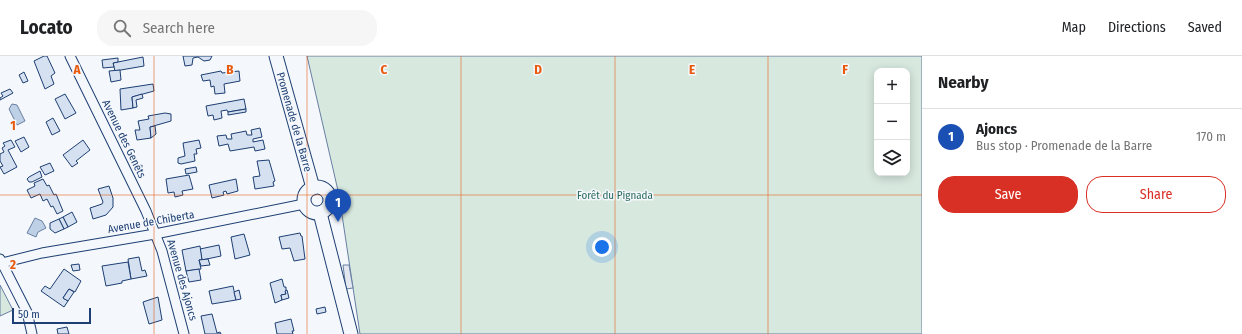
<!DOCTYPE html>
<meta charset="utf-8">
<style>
body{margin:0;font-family:"Fira Sans Condensed",sans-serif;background:#f6f6f6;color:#202124}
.controls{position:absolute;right:12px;top:12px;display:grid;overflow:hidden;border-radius:8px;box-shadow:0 2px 10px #0003}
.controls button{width:36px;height:36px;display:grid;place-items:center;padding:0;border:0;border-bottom:1px solid #e0e0e0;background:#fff;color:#202124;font:20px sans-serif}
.scale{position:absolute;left:12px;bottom:10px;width:79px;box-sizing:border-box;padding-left:4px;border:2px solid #1d3f73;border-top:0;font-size:11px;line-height:14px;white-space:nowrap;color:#1d3f73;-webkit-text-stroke:3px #f4f7fb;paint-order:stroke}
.you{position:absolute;left:602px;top:191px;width:14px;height:14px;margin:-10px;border:3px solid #fff;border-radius:50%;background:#1a73e8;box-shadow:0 0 0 6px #1a73e833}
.badge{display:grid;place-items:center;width:26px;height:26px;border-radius:50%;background:#d93025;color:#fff;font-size:13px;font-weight:700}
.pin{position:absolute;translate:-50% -33px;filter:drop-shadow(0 1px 2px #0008)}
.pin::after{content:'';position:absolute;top:21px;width:14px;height:12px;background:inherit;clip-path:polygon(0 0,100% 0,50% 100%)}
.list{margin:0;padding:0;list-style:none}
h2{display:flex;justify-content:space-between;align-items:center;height:52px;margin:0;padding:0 16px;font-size:17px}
h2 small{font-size:13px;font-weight:400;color:#757577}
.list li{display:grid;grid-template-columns:26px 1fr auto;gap:12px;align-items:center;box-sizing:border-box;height:56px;padding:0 16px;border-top:1px solid #e0e0e0}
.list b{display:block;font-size:15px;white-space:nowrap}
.list p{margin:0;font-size:13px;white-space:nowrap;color:#757577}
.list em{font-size:13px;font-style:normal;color:#757577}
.actions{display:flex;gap:8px;padding:12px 16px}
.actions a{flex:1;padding:9px 0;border:1px solid #d93025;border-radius:16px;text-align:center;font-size:14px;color:#d93025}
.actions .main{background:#d93025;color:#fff}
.icon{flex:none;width:22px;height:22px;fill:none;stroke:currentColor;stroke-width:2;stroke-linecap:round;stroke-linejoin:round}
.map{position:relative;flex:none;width:922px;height:278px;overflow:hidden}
header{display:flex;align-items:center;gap:24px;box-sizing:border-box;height:56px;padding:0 20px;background:#fff;border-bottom:1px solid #e0e0e0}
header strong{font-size:19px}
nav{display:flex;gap:22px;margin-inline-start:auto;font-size:14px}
.search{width:280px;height:36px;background:#f6f6f6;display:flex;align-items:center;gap:10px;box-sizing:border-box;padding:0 14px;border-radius:16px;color:#757577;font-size:15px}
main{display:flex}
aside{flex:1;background:#fff}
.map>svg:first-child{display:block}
</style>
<header>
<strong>Locato</strong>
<div class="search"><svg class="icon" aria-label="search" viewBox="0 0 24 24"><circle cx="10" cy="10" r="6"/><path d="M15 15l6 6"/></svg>Search here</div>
<nav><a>Map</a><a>Directions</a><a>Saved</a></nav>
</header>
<main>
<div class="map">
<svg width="922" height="278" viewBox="0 0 922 278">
<rect width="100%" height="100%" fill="#f4f7fb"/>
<g fill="#d7e8df" stroke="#687fa3" fill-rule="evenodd">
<path d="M307 0H922V278H360L339 139ZM877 15H907V117H877Z"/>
<path d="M0 229 13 254 0 260Z"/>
</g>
<path fill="#e3e8f0" stroke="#687fa3" d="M343 209H349L353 232 346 233Z"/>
<g fill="#bed0e5" stroke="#687fa3">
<path d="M12 48 17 49 25 65 17 69 9 53Z"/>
<path d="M35 162 42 165 46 172 38 176 36 181 27 177Z"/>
</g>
<g fill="#d5e0f0" stroke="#1d3f73">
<path d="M44 0H47L55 17 51 20 54 28 45 33 34 5Z"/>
<path d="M183 0H212L210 4 204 5 198 1 193 2 192 9 185 10Z"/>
<path d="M143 1 144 10 115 15 113 7Z"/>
<path d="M118 2V6L113 7 114 11 103 12 102 4Z"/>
<path d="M120 14 121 24 111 26 109 15Z"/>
<path d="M221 15 222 17 239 15 240 25 224 28 225 37 215 38 214 30 211 31 210 24 203 25 201 19Z"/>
<path d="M24 16 28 25 23 27 19 19Z"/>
<path d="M153 28 154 35 132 41 133 52 121 54 120 33Z"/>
<path d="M10 33 13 37 0 44V42L3 40 1 37Z"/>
<path d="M65 38 76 57 65 63 55 43Z"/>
<path d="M142 38 143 42 136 44 137 51 133 52 132 41Z"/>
<path d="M244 43 246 53 228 56 227 54 221 55 222 62 214 64 213 59 208 60 206 50Z"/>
<path d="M246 53V56L228 59V56Z"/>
<path d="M165 57 171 58V65L150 71 151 82 137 84 135 74H140L138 65 149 63 148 60Z"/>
<path d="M53 62 60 75 52 79 46 66Z"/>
<path d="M155 70 156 78 151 82 150 71Z"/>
<path d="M260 72 262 81 253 83V86L263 84 265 93 255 95 254 91 230 95 228 88 219 90 217 80 226 79 227 83H232L231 78 246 75 247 79H252L251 74Z"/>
<path d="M24 81 29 91 21 96 15 85Z"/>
<path d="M11 84 15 91 8 94 17 111 4 118 0 111 3 110 0 105V98L4 96 2 92 5 90 3 87Z"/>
<path d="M83 84 90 94 76 105 78 107 72 111 63 99Z"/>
<path d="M199 84 201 92 196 93 197 98H194L195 105 181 108 178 107V102L185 100 183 87Z"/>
<path d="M269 104 275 125 273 126 274 130 255 133 253 121 260 120 257 105Z"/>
<path d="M50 107 54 115 45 119 40 111Z"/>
<path d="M196 111 197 116 186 118 185 113Z"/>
<path d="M40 115 42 121 32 126H29L27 123 29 121Z"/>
<path d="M189 119 193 133 182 135 183 139 175 141 174 136 168 137 166 123Z"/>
<path d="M43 123 47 130 49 129 54 139 56 138 63 155 57 158 53 150 51 151 47 143 43 145 40 138 31 142 27 134 35 130 34 127Z"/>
<path d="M236 123 238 135 227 138 226 135 223 136 224 139 212 142 209 129Z"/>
<path d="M109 130 113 142V151L106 159 93 163 90 152 102 148 103 146 98 133Z"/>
<path d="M72 156 77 166 68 171 63 161Z"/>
<path d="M63 161 68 171 64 173 59 163Z"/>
<path d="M59 163 64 173 55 177 50 173V167Z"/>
<path d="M300 177 301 180H302L305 203 294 205 290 192 282 193 279 181Z"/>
<path d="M244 178 250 199 235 203 231 181Z"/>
<path d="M219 189 221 200 202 204 200 193Z"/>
<path d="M200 190 202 204H199L201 213 186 215 182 194Z"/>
<path d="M139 201 142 215 145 214 147 220 131 223 128 203Z"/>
<path d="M208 203 210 209 201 210 199 204Z"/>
<path d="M128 206 131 223 122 225V227L106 230 102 210Z"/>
<path d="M79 208 80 214 73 215 71 209Z"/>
<path d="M64 213 81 225 75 236 69 233 63 242 68 245 64 251 41 235 45 230 50 233Z"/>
<path d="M199 213 201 224 189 226 186 215Z"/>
<path d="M282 223 284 231H286V238L281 239 282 244 275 247 270 227Z"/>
<path d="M233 230 236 244 212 248 209 235Z"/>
<path d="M69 233 74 236 68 245 63 242Z"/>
<path d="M239 234 241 243 236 244 234 236Z"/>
<path d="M287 234 289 242 282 244 281 239 286 238 285 235Z"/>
<path d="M158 241 162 264 149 268 143 246Z"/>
<path d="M325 251 326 256 317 258 316 253Z"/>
<path d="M212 258 217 277 220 276 221 278H205L201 260Z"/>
<path d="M291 263 294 275H292L293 278H277L275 267Z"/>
<path d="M67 271 69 278H58L57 273Z"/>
</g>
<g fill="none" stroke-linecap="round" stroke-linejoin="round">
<defs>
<g id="minor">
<path d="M70 0 146 155 162 195 184 278"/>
<path d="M0 203 27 256 32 278"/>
<path d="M2 207 42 197 155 178 304 148"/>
</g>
<g id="secondary">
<path d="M276 0 313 132"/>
<circle cx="317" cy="144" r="13"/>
<path d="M320 157 351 278"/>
</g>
</defs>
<use href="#minor" stroke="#1d3f73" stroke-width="11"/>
<use href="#secondary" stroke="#1d3f73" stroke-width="15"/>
<use href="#minor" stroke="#f4f7fb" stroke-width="9"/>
<use href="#secondary" stroke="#f4f7fb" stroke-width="13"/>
</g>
<path fill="none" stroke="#e8590c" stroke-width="1" stroke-opacity="0.55" d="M154 0V278M307 0V278M461 0V278M615 0V278M768 0V278M0 139H922"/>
<g text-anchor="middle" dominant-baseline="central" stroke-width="3" stroke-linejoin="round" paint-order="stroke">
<g font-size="11" fill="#1d3f73" stroke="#f4f7fb">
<text transform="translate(294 66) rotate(74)">Promenade de la Barre</text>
<text transform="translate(124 83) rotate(64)">Avenue des Genêts</text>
<text transform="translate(151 166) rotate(-10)">Avenue de Chiberta</text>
<text transform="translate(182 224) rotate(74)">Avenue des Ajoncs</text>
</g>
<g font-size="11" fill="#2c6c60" stroke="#f4f7fb">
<text x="615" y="139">Forêt du Pignada</text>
</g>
</g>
<g font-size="13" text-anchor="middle" font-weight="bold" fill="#e8590c" stroke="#f4f7fb" stroke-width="3" stroke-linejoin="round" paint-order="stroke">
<text x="77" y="18">A</text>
<text x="230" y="18">B</text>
<text x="384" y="18">C</text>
<text x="538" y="18">D</text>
<text x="692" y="18">E</text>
<text x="845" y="18">F</text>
<text x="13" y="74">1</text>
<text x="13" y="213">2</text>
</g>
</svg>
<div class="controls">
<button>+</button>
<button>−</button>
<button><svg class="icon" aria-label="layers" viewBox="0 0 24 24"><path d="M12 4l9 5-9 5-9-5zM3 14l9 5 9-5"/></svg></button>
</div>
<div class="scale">50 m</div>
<div class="you"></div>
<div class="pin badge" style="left:338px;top:166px;background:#1a4fb4">1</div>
</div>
<aside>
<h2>Nearby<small></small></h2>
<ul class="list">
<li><span class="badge" style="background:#1a4fb4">1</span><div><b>Ajoncs</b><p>Bus stop · Promenade de la Barre</p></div><em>170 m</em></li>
</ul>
<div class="actions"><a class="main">Save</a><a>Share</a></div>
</aside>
</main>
